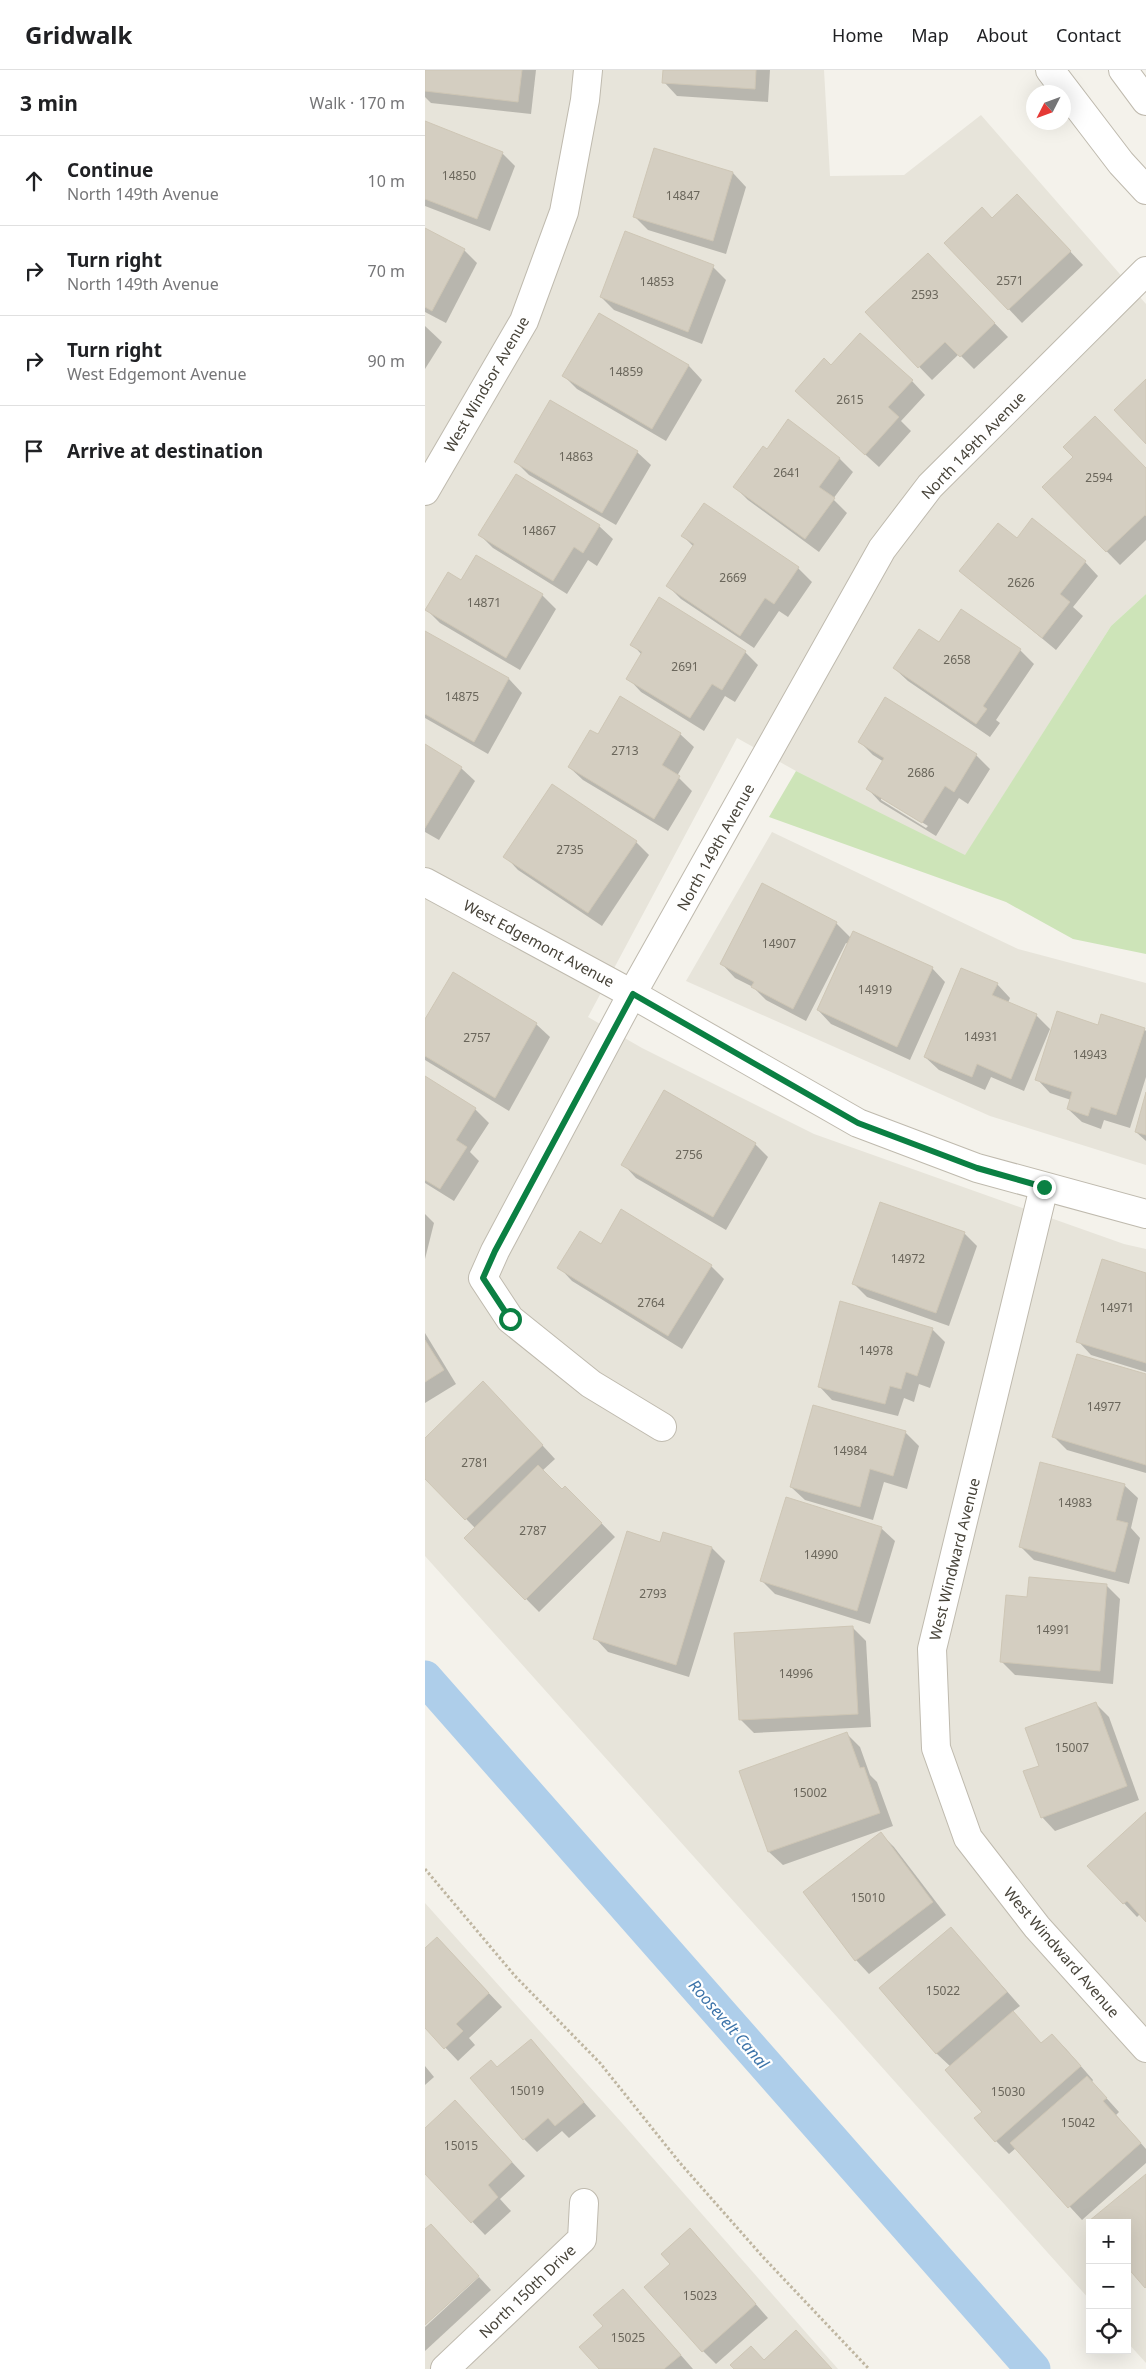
<!DOCTYPE html>
<meta charset="utf-8">
<style>
body{margin:0;font-family:"Noto Sans",sans-serif;background:#f2f2f2;color:#202124}
.controls{position:absolute;right:15px;bottom:15px;display:grid;overflow:hidden;border-radius:0px;box-shadow:0 5px 20px #0002}
.controls button{width:45px;height:45px;display:grid;place-items:center;padding:0;border:0;border-bottom:1px solid #e0e0e0;background:#fff;color:#202124;font:25px sans-serif}
.compass{position:absolute;left:601px;top:15px;width:45px;height:45px;border-radius:50%;background:#fff;box-shadow:0 5px 20px #0002;rotate:228deg}
.stop{position:absolute;width:15px;height:15px;margin:-11px;border:4px solid #0b8043;border-radius:50%;background:#fff}
.stop.end{background:#0b8043;border-color:#fff;box-shadow:0 1px 5px #0008}
.list{margin:0;padding:0;list-style:none}
h2{display:flex;justify-content:space-between;align-items:center;height:65px;margin:0;padding:0 20px;font-size:21px}
h2 small{font-size:16px;font-weight:400;color:#757577}
.list li{display:grid;grid-template-columns:32px 1fr auto;gap:15px;align-items:center;box-sizing:border-box;height:90px;padding:0 20px;border-top:1px solid #e0e0e0}
.list b{display:block;font-size:19px;white-space:nowrap}
.list p{margin:0;font-size:16px;white-space:nowrap;color:#757577}
.list em{font-size:16px;font-style:normal;color:#757577}
.icon{flex:none;width:28px;height:28px;fill:none;stroke:currentColor;stroke-width:2;stroke-linecap:round;stroke-linejoin:round}
.map{position:relative;flex:none;width:721px;height:2299px;overflow:hidden}
header{display:flex;align-items:center;gap:30px;box-sizing:border-box;height:70px;padding:0 25px;background:#fff;border-bottom:1px solid #e0e0e0}
header strong{font-size:24px}
nav{display:flex;gap:28px;margin-inline-start:auto;font-size:18px}
main{display:flex}
aside{flex:1;background:#fff}
.map>svg:first-child{display:block}
</style>
<header>
<strong>Gridwalk</strong>
<nav><a>Home</a><a>Map</a><a>About</a><a>Contact</a></nav>
</header>
<main>
<aside>
<h2>3 min<small>Walk · 170 m</small></h2>
<ul class="list">
<li><svg class="icon" aria-label="ahead" viewBox="0 0 24 24"><path d="M12 20V5M6 11l6-6 6 6"/></svg><div><b>Continue</b><p>North 149th Avenue</p></div><em>10 m</em></li>
<li><svg class="icon" aria-label="right" viewBox="0 0 24 24"><path d="M7 20v-9h11M14 6l5 5-5 5"/></svg><div><b>Turn right</b><p>North 149th Avenue</p></div><em>70 m</em></li>
<li><svg class="icon" aria-label="right" viewBox="0 0 24 24"><path d="M7 20v-9h11M14 6l5 5-5 5"/></svg><div><b>Turn right</b><p>West Edgemont Avenue</p></div><em>90 m</em></li>
<li><svg class="icon" aria-label="arrive" viewBox="0 0 24 24"><path d="M6 21V4h12l-3 4 3 4H6"/></svg><div><b>Arrive at destination</b></div></li>
</ul>
</aside>
<div class="map">
<svg width="721" height="2299" viewBox="0 0 721 2299">
<rect width="100%" height="100%" fill="#f4f2eb"/>
<g fill="#e7e4da">
<path d="M0 0H399L405 106 479 105 556 45 721 234V524L686 556 540 786 371 701 312 668 163 947 217 978 389 1064 699 1174 721 1179V2293L702 2272V2153H665V2230L0 1486Z"/>
<path d="M347 762 593 879 721 913V1095L565 1046 261 911Z"/>
<path d="M0 1833 197 2053 413 2299H0Z"/>
</g>
<path fill="#cde4b8" d="M721 524V884L648 869 581 832 344 747 371 701 540 785 686 556Z"/>
<g fill="#0003" fill-rule="evenodd">
<path d="M0 0H111L106 44 6 33 0 27Z"/>
<path d="M239 0H345L343 32 252 26 239 12Z"/>
<path d="M0 53 77 83 90 96 65 161 0 136Z"/>
<path d="M308 103 321 117 301 184 223 160 210 147Z"/>
<path d="M605 139 658 195 597 253 521 173 567 149Z"/>
<path d="M0 160 39 180 52 193 21 253 0 242Z"/>
<path d="M288 197 301 210 277 274 189 240 176 227Z"/>
<path d="M516 198 583 267 549 299 534 284 507 310 441 242Z"/>
<path d="M175 244 264 296 277 310 241 371 152 319 139 306Z"/>
<path d="M0 256 17 272 0 299Z"/>
<path d="M406 297 487 311 500 325 476 351 486 361 454 397 385 334Z"/>
<path d="M364 351 415 389 428 402 408 429 422 443 394 482 323 430 310 417 342 381Z"/>
<path d="M212 382 226 395 191 455 104 405 91 392Z"/>
<path d="M649 387 721 400V470L695 495 619 417Z"/>
<path d="M91 405 174 456 188 469 172 496 163 490 142 524 68 478 55 465Z"/>
<path d="M279 435 373 498 387 512 363 547 354 541 329 578 256 529 243 516 269 477 258 466Z"/>
<path d="M592 469 660 492 673 506 648 537 658 546 631 580 536 501Z"/>
<path d="M51 486 117 525 131 539 95 600 15 553 2 540 36 511Z"/>
<path d="M536 540 595 580 609 594 571 650 575 653 565 667 483 611 469 598 514 574Z"/>
<path d="M0 562 84 609 97 623 63 684 0 648Z"/>
<path d="M207 574 320 582 333 595 310 632 300 626 279 661 216 622 203 608 217 585Z"/>
<path d="M461 629 551 685 565 699 543 734 534 728 511 766 455 732 442 718 459 692 448 685 434 671ZM456 727 503 756 501 758 456 730Z"/>
<path d="M255 664 269 677 252 706 267 721 243 761 158 710 144 697 173 666Z"/>
<path d="M0 676 36 698 50 711 14 770 0 762Z"/>
<path d="M211 772 224 785 177 856 93 800 80 786Z"/>
<path d="M411 853 426 868 507 898 520 912 485 990 406 954 393 940 423 874 421 873 381 951 341 930 328 917 310 908 297 894Z"/>
<path d="M572 914 585 928 583 933 611 945 625 959 599 1021 566 1007 560 1020 514 1000 500 987Z"/>
<path d="M0 951 111 954 125 967 84 1041 0 990Z"/>
<path d="M674 956 719 959 721 961V1007L705 1058 679 1050 676 1059 657 1052 643 1039 646 1030 625 1023 612 1009Z"/>
<path d="M0 1008 50 1039 64 1053 45 1082 54 1091 29 1131 0 1113Z"/>
<path d="M721 1027V1071L711 1062Z"/>
<path d="M330 1074 343 1087 301 1160 211 1108 198 1094Z"/>
<path d="M0 1144 9 1153 0 1189Z"/>
<path d="M539 1163 552 1176 524 1256 442 1227 428 1213Z"/>
<path d="M176 1175 286 1196 299 1209 257 1279 147 1211 134 1197Z"/>
<path d="M721 1204V1302L666 1285 653 1271Z"/>
<path d="M507 1259 520 1272 505 1318 494 1314 489 1332 479 1328 473 1346 407 1330 394 1316Z"/>
<path d="M0 1263 31 1314 0 1333Z"/>
<path d="M721 1306V1403L642 1380 629 1367Z"/>
<path d="M72 1326 130 1389 117 1401 137 1421 141 1417 190 1467 114 1542 41 1468 50 1458 0 1407V1370Z"/>
<path d="M480 1362 494 1376 482 1419 459 1412 448 1450 380 1430 366 1417Z"/>
<path d="M699 1415 713 1428 706 1458 715 1468 704 1514 609 1490 595 1476Z"/>
<path d="M456 1458 470 1471 445 1554 350 1524 337 1511Z"/>
<path d="M239 1463 287 1478 300 1491 264 1607 183 1582 170 1568 236 1473Z"/>
<path d="M682 1516 695 1529 688 1614 590 1605 576 1591 603 1528Z"/>
<path d="M428 1558 441 1571 446 1657 329 1663 316 1650Z"/>
<path d="M671 1634 684 1647 714 1730 630 1761 617 1747Z"/>
<path d="M422 1664 435 1677 445 1705 452 1712 468 1756 358 1795 344 1782 315 1701Z"/>
<path d="M721 1743V1850L715 1844 712 1847 664 1796Z"/>
<path d="M456 1764 469 1777 521 1845 444 1904 431 1890Z"/>
<path d="M526 1858 595 1936 587 1942 617 1974 627 1965 641 1979 668 2010 667 2012 694 2042 691 2045 721 2079V2093L657 2150 591 2078 584 2084 571 2071 559 2042 526 1997 511 1983Z"/>
<path d="M0 1879 25 1882 77 1937 44 1968 50 1975 33 1991 0 1956Z"/>
<path d="M106 1971 171 2046 144 2068 137 2061 112 2082 99 2069Z"/>
<path d="M0 1996 9 2007 0 2015Z"/>
<path d="M43 2045 100 2106 75 2129 86 2141 60 2165 0 2102V2060Z"/>
<path d="M278 2174 343 2248 291 2294 278 2281Z"/>
<path d="M54 2207 66 2220 0 2281V2257Z"/>
<path d="M198 2220 211 2234 268 2299H175L180 2256Z"/>
</g>
<g fill="none" stroke-linecap="round" stroke-linejoin="round">
<path stroke="#aeceea" stroke-width="35" d="M0 1608 608 2299"/>
</g>
<g fill="#d4cec1" stroke="#cec6b5">
<path d="M0 0H97L93 32 0 21Z"/>
<path d="M238 0H331L330 19 237 13Z"/>
<path d="M0 51 78 82 52 149 0 129Z"/>
<path d="M229 78 308 102 288 171 208 147Z"/>
<path d="M592 124 646 181 583 240 519 173 557 137 567 148Z"/>
<path d="M0 158 40 179 7 241 0 237Z"/>
<path d="M200 161 289 195 263 262 175 227Z"/>
<path d="M503 183 570 253 535 287 520 272 493 298 440 242Z"/>
<path d="M174 243 264 295 227 359 137 306Z"/>
<path d="M435 263 488 310 463 337 474 347 440 385 370 321 399 288 406 295Z"/>
<path d="M721 309V374L689 340Z"/>
<path d="M125 330 213 381 177 443 89 392Z"/>
<path d="M670 346 721 398V446L720 445 681 482 617 417 648 387 638 377Z"/>
<path d="M363 349 415 388 394 417 410 428 380 469 308 417 338 376 342 379Z"/>
<path d="M91 404 175 455 158 483 149 477 128 511 53 465Z"/>
<path d="M279 433 374 497 349 534 340 528 315 566 241 516 269 474 256 466Z"/>
<path d="M607 448 661 491 635 524 645 532 617 568 534 501 573 453 592 468Z"/>
<path d="M51 485 118 524 81 588 0 540 23 502 36 510Z"/>
<path d="M234 527 321 581 297 620 287 614 265 648 201 609 217 582 205 575Z"/>
<path d="M536 539 596 579 558 636 562 639 551 654 468 598 494 559 514 572Z"/>
<path d="M0 561 84 608 49 672 0 644Z"/>
<path d="M195 626 256 663 237 695 255 706 229 749 143 697 165 660 173 664Z"/>
<path d="M460 627 552 684 529 722 520 716 497 753 441 719 459 688 433 672Z"/>
<path d="M0 674 37 697 0 758Z"/>
<path d="M127 714 212 771 163 843 78 787Z"/>
<path d="M337 813 412 852 368 939 326 917 329 912 295 894Z"/>
<path d="M428 861 508 897 472 977 392 940Z"/>
<path d="M536 898 573 913 567 925 612 944 586 1009 552 994 547 1007 499 987Z"/>
<path d="M28 902 112 953 70 1028 0 986V949Z"/>
<path d="M632 941 673 955 676 944 720 958 691 1045 666 1037 663 1046 642 1039 647 1022 610 1010Z"/>
<path d="M0 1006 51 1038 31 1070 42 1077 15 1119 0 1110Z"/>
<path d="M239 1020 331 1073 288 1147 196 1095Z"/>
<path d="M721 1022V1065L710 1062Z"/>
<path d="M455 1132 540 1162 511 1243 427 1214Z"/>
<path d="M196 1139 287 1195 243 1266 132 1198 155 1161 176 1174Z"/>
<path d="M677 1189 721 1203V1293L651 1272Z"/>
<path d="M415 1231 508 1258 492 1306 481 1302 476 1319 465 1316 460 1334 393 1317Z"/>
<path d="M0 1270 19 1300 0 1312Z"/>
<path d="M652 1284 721 1304V1395L627 1367Z"/>
<path d="M58 1311 118 1375 40 1450 0 1409V1368Z"/>
<path d="M388 1335 481 1361 468 1406 445 1399 435 1437 365 1417Z"/>
<path d="M615 1392 700 1414 691 1450 703 1453 690 1502 594 1477Z"/>
<path d="M113 1395 137 1419 140 1416 177 1453 100 1530 39 1468Z"/>
<path d="M361 1427 457 1457 432 1541 335 1511Z"/>
<path d="M202 1461 235 1472 238 1462 287 1477 251 1595 168 1569Z"/>
<path d="M604 1507 682 1514 675 1601 575 1592 581 1525 602 1527Z"/>
<path d="M428 1556 433 1644 314 1650 309 1563Z"/>
<path d="M671 1632 702 1716 616 1748 598 1701 614 1696 600 1658Z"/>
<path d="M422 1662 435 1698 439 1697 455 1743 343 1782 314 1701Z"/>
<path d="M721 1742V1852L702 1831 698 1834 662 1796Z"/>
<path d="M456 1762 508 1832 430 1891 378 1822Z"/>
<path d="M526 1857 582 1922 511 1984 454 1918Z"/>
<path d="M12 1867 64 1923 31 1954 38 1961 19 1979 0 1958V1878Z"/>
<path d="M588 1941 616 1973 627 1964 656 1996 570 2072 549 2048 557 2042 520 2000Z"/>
<path d="M106 1969 159 2032 130 2056 123 2048 98 2070 45 2008 66 1990 72 1997Z"/>
<path d="M662 2006 682 2028 678 2031 716 2073 643 2138 585 2073Z"/>
<path d="M30 2030 87 2092 63 2115 73 2127 46 2153 0 2104V2058Z"/>
<path d="M721 2104V2217L720 2218 702 2197V2153H666L664 2151Z"/>
<path d="M6 2154 54 2206 0 2255V2159Z"/>
<path d="M265 2158 331 2234 277 2282 219 2217 245 2194 236 2184Z"/>
<path d="M198 2219 256 2285 239 2299H174L154 2277 178 2256 168 2245Z"/>
<path d="M371 2260 407 2299H309L305 2295 326 2276 339 2290Z"/>
</g>
<g fill="none" stroke-linecap="round" stroke-linejoin="round">
<defs>
<g id="minor">
<path d="M0 421 99 251 139 142 160 30 163 0"/>
<path d="M0 812 207 924 433 1053 552 1098 721 1144"/>
<path d="M619 1117 507 1579 511 1678 543 1768 612 1857 721 1978"/>
<path d="M237 1357 166 1314 85 1249 58 1208 70 1181 207 924 457 479 505 416 721 201"/>
<path d="M20 2299 157 2169 159 2133"/>
</g>
<g id="tertiary">
<path d="M625 0 696 93 721 120"/>
<path d="M698 0 721 31"/>
</g>
</defs>
<use href="#minor" stroke="#bfbaae" stroke-width="30"/>
<use href="#tertiary" stroke="#bfbaae" stroke-width="30"/>
<path stroke="#bfb6a1" stroke-width="3" stroke-dasharray="2.5 2.5" stroke-linecap="butt" d="M0 1799 90 1906 175 1993 255 2093 338 2187 444 2299"/>
<use href="#minor" stroke="#fff" stroke-width="28"/>
<use href="#tertiary" stroke="#fff" stroke-width="28"/>
</g>
<g fill="none" stroke-linecap="round" stroke-linejoin="round">
<path stroke="#0b8043" stroke-width="6" d="M85 1249 58 1208 70 1181 208 924 433 1053 552 1098 619 1117"/>
</g>
<g text-anchor="middle" dominant-baseline="central" stroke-width="4.5" stroke-linejoin="round" paint-order="stroke">
<g font-size="12" fill="#6a665b">
<text x="34" y="105">14850</text>
<text x="258" y="125">14847</text>
<text x="585" y="210">2571</text>
<text x="232" y="211">14853</text>
<text x="500" y="224">2593</text>
<text x="201" y="301">14859</text>
<text x="425" y="329">2615</text>
<text x="151" y="386">14863</text>
<text x="362" y="402">2641</text>
<text x="674" y="407">2594</text>
<text x="114" y="460">14867</text>
<text x="308" y="507">2669</text>
<text x="596" y="512">2626</text>
<text x="59" y="532">14871</text>
<text x="532" y="589">2658</text>
<text x="260" y="596">2691</text>
<text x="37" y="626">14875</text>
<text x="200" y="680">2713</text>
<text x="496" y="702">2686</text>
<text x="145" y="779">2735</text>
<text x="354" y="873">14907</text>
<text x="450" y="919">14919</text>
<text x="556" y="966">14931</text>
<text x="52" y="967">2757</text>
<text x="665" y="984">14943</text>
<text x="264" y="1084">2756</text>
<text x="483" y="1188">14972</text>
<text x="226" y="1232">2764</text>
<text x="692" y="1237">14971</text>
<text x="451" y="1280">14978</text>
<text x="679" y="1336">14977</text>
<text x="425" y="1380">14984</text>
<text x="50" y="1392">2781</text>
<text x="650" y="1432">14983</text>
<text x="108" y="1460">2787</text>
<text x="396" y="1484">14990</text>
<text x="228" y="1523">2793</text>
<text x="628" y="1559">14991</text>
<text x="371" y="1603">14996</text>
<text x="647" y="1677">15007</text>
<text x="385" y="1722">15002</text>
<text x="443" y="1827">15010</text>
<text x="518" y="1920">15022</text>
<text x="102" y="2020">15019</text>
<text x="583" y="2021">15030</text>
<text x="653" y="2052">15042</text>
<text x="36" y="2075">15015</text>
<text x="275" y="2225">15023</text>
<text x="203" y="2267">15025</text>
</g>
<g font-size="15" fill="#474339" stroke="#fff">
<text transform="translate(61 314) rotate(-60)">West Windsor Avenue</text>
<text transform="translate(548 375) rotate(-46)">North 149th Avenue</text>
<text transform="translate(290 777) rotate(-61)">North 149th Avenue</text>
<text transform="translate(114 873) rotate(28)">West Edgemont Avenue</text>
<text transform="translate(529 1489) rotate(-76)">West Windward Avenue</text>
<text transform="translate(637 1882) rotate(49)">West Windward Avenue</text>
<text transform="translate(102 2221) rotate(-44)">North 150th Drive</text>
</g>
<g font-size="16" font-style="italic" fill="#3d74a9" stroke="#fff">
<text transform="translate(304 1954) rotate(49)">Roosevelt Canal</text>
</g>
</g>
</svg>
<div class="controls">
<button>+</button>
<button>−</button>
<button><svg class="icon" aria-label="locate" viewBox="0 0 24 24"><circle cx="12" cy="12" r="6"/><path d="M12 2v4M12 18v4M2 12h4M18 12h4"/></svg></button>
</div>
<svg class="compass" viewBox="-18 -18 36 36"><path d="M0-13l5 13h-10z" fill="#e53935"/><path d="M0 13l5-13h-10z" fill="#757577"/></svg>
<div class="stop" style="left:85px;top:1249px"></div>
<div class="stop end" style="left:619px;top:1117px"></div>
</div>
</main>
